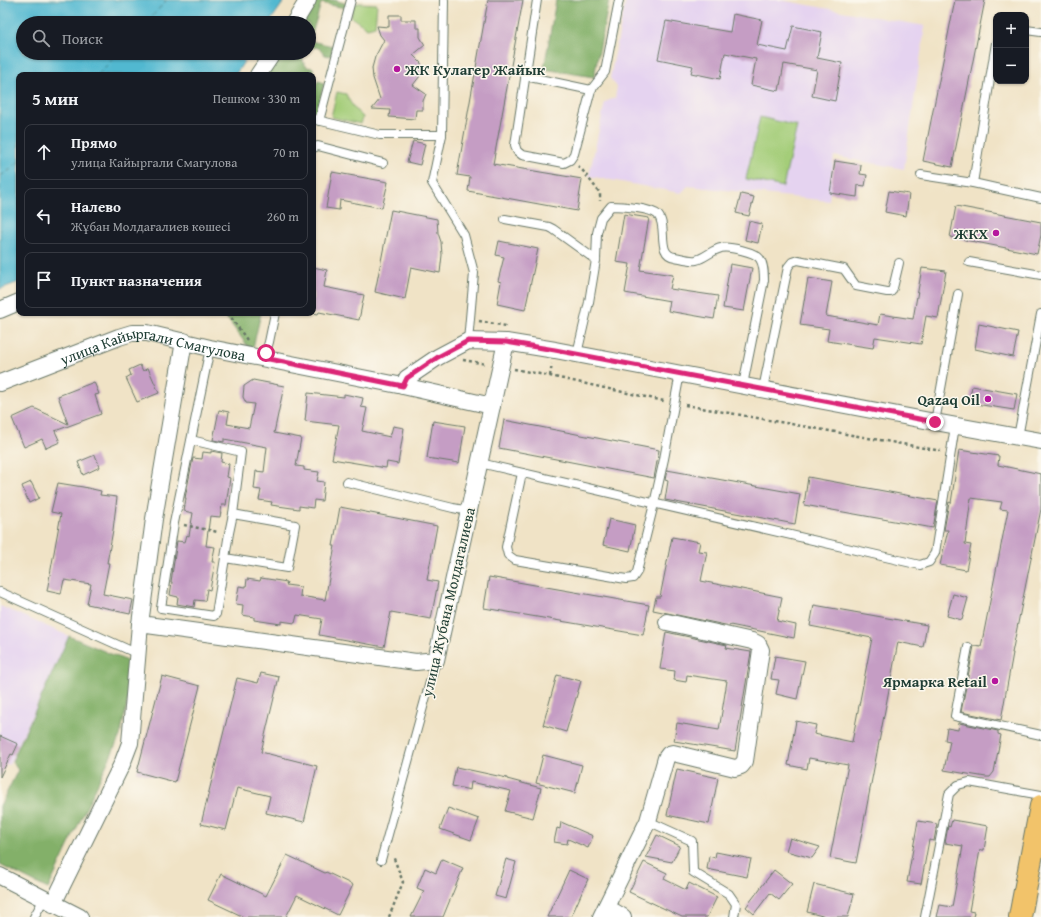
<!DOCTYPE html>
<html lang="ru">
<meta charset="utf-8">
<style>
body{margin:0;font-family:"Gentium Book Plus",serif;background:#242831;color:#f1f3f6}
.controls{position:absolute;right:12px;top:12px;display:grid;overflow:hidden;border-radius:8px;box-shadow:0 1px 3px #0004}
.controls button{width:36px;height:36px;display:grid;place-items:center;padding:0;border:0;border-bottom:1px solid #363941;background:#171b24;color:#f1f3f6;font:20px sans-serif}
.stop{position:absolute;width:12px;height:12px;margin:-9px;border:3px solid #db2777;border-radius:50%;background:#fff}
.stop.end{background:#db2777;border-color:#fff;box-shadow:0 1px 4px #0008}
.list{margin:0;padding:0;list-style:none}
h2{display:flex;justify-content:space-between;align-items:center;height:52px;margin:0;padding:0 16px;font-size:17px}
h2 small{font-size:13px;font-weight:400;color:#9ea1a6}
.list li{display:grid;grid-template-columns:26px 1fr auto;gap:12px;align-items:center;box-sizing:border-box;height:56px;margin:0 8px 8px;padding:0 8px;border:1px solid #363941;border-radius:8px}
.list b{display:block;font-size:15px;white-space:nowrap}
.list p{margin:0;font-size:13px;white-space:nowrap;color:#9ea1a6}
.list em{font-size:13px;font-style:normal;color:#9ea1a6}
.icon{flex:none;width:22px;height:22px;fill:none;stroke:currentColor;stroke-width:2;stroke-linecap:round;stroke-linejoin:round}
.map{position:relative;flex:none;width:1041px;height:917px;overflow:hidden}
.search{position:absolute;background:#171b24;box-shadow:0 1px 3px #0004;left:16px;top:16px;width:300px;height:44px;display:flex;align-items:center;gap:10px;box-sizing:border-box;padding:0 14px;border-radius:22px;color:#9ea1a6;font-size:15px}
.panel{position:absolute;background:#171b24;box-shadow:0 1px 3px #0004;left:16px;top:72px;width:300px;height:244px;border-radius:8px}
.map>svg:first-child{display:block}
</style>
<div class="map">
<svg width="1041" height="917" viewBox="0 0 1041 917">
<rect width="100%" height="100%" fill="#fbf7ec"/>
<filter id="ink" filterUnits="userSpaceOnUse"><feTurbulence type="fractalNoise" baseFrequency=".025" numOctaves="2"/><feDisplacementMap in="SourceGraphic" scale="8" xChannelSelector="R" yChannelSelector="G"/><feConvolveMatrix kernelMatrix="1 2 1 2 8 2 1 2 1" color-interpolation-filters="sRGB"/></filter>
<filter id="wash" filterUnits="userSpaceOnUse"><feTurbulence type="fractalNoise" baseFrequency=".012" numOctaves="4" result="noise"/><feDisplacementMap in="SourceGraphic" scale="16" xChannelSelector="R" yChannelSelector="G"/><feGaussianBlur stdDeviation="0.9" result="paint"/><feColorMatrix in="noise" values="0 0 0 0 0 0 0 0 0 0 0 0 0 0 0 0 0 1.4 0 .05"/><feComposite in="paint" operator="in"/></filter>
<g filter="url(#wash)">
<rect width="100%" height="100%" fill="#f0e3c6"/>
<g fill="#e5d3f0">
<path d="M626 0H780L925 26 904 169 834 156 829 201 688 186 681 193 589 176 605 102 615 98 617 87 610 78Z"/>
<path d="M0 606 69 636 9 765 0 760Z"/>
</g>
<g fill="#a4cd79" stroke="#628556">
<path d="M358 3 377 4 375 26 367 28 351 17 353 6Z"/>
<path d="M337 92 346 94C350 103 355 110 363 117L361 124 331 117Z"/>
<path d="M760 117 797 126 783 187 746 179Z"/>
</g>
<g fill="#83b069" stroke="#51764e">
<path d="M312 0H334L347 4 345 8 321 3 310 41 333 46 331 56 325 55C320 48 318 46 309 48V23H297Z"/>
<path d="M556 0H609L594 77 544 69Z"/>
<path d="M278 53H304C301 59 303 62 307 67L313 68 315 76H313V75H295C292 73 288 73 286 75H264Z"/>
<path d="M318 81 322 82 324 84 316 113 313 112V101L316 96 313 90Z"/>
<path d="M223 313H261L252 352Z"/>
<path d="M69 636 125 660 132 666 133 676 120 736 48 889 0 865V806L18 770 12 761Z"/>
</g>
<path fill="#51b8d0" stroke="#387a82" d="M1 0H285L269 23H23V53H250L235 75H19V282L0 289V1Z"/>
<g fill="none" stroke-linecap="round" stroke-linejoin="round">
<g stroke="#2c5c5b" stroke-width="1" stroke-dasharray="5 4" stroke-linecap="butt">
<path d="M146 23 165 2 166 0"/>
<path d="M98 75 118 53"/>
<path d="M0 176 10 170 19 161"/>
</g>
</g>
<g id="blocks">
<g fill="#c59dc4">
<path d="M488 0H523L493 164 582 179 577 211 468 191 470 177 457 175Z"/>
<path d="M955 0H985L952 167 923 161Z"/>
<path d="M733 14 762 20 757 45 787 51 793 26 822 32 817 58 842 63 835 101 812 96 817 70 784 64 779 91 751 85 756 59 725 53 720 79 691 73 693 66 658 59 666 21 730 32Z"/>
<path d="M389 15H401V20H416V28H420V37L425 45 413 55 421 63 422 70 420 76 413 85 426 94 423 101V110H416L415 119 389 117 390 110 372 109 380 99 373 78 372 68 375 57 384 40 380 35 377 26 389 27Z"/>
<path d="M413 141 425 144 420 165 407 162Z"/>
<path d="M835 161 861 165 860 174 867 175 865 186 858 185 857 197 830 193Z"/>
<path d="M332 172 388 182 382 208 340 200 339 210 326 208Z"/>
<path d="M889 191 909 194 906 216 885 212Z"/>
<path d="M741 194 754 197 749 216 736 213Z"/>
<path d="M956 206 1041 222V235L1037 254 950 237Z"/>
<path d="M391 210 437 219 438 233 441 242 442 255 440 273 411 267 405 299 375 292Z"/>
<path d="M624 214 649 218 640 270 673 275 670 289 718 296 714 319 668 311 670 301 625 293 630 264 616 262Z"/>
<path d="M749 221 762 224 758 243 745 240Z"/>
<path d="M499 241 538 249 525 310 497 304 501 282 498 281 504 257 496 255Z"/>
<path d="M730 264 752 268 744 311 723 308Z"/>
<path d="M313 267 327 270 324 287 364 295 359 320 319 312 318 314 313 313Z"/>
<path d="M922 268 946 271 938 318 926 316 921 344 875 337 873 348 827 341 829 329 800 325 808 278 832 282 826 316 878 325 880 314 913 319Z"/>
<path d="M979 324 1018 332 1013 357 975 349Z"/>
<path d="M140 365 143 371 148 368 159 393 137 402 126 378 131 375 129 370Z"/>
<path d="M253 380 284 386 274 433 301 438 296 466 304 467V470L319 472 317 481 324 482 322 501 314 500 313 508 299 506V509L271 505 272 502 259 500 261 490 254 489 256 471 264 472 267 447 224 439V442L213 440 219 410 229 412 227 424 249 428 254 404 246 403 243 397 244 386Z"/>
<path d="M94 382 99 394 95 395 101 414 55 431 60 442 46 448 42 439 24 447 12 418 34 408 68 424 58 396Z"/>
<path d="M972 386 1017 394 1014 410 969 403Z"/>
<path d="M308 393 344 397V394L363 398 361 407 367 408 362 431 390 437 393 426 404 428 398 464 387 462 386 468 332 459 339 425 305 421Z"/>
<path d="M504 420 659 450 654 478 499 448Z"/>
<path d="M433 421 465 426 459 463 427 458Z"/>
<path d="M959 450 999 456 998 465 1041 474V509L1012 653H1013L1001 720 961 712 974 646 981 647 1008 510 1000 509 1002 502 971 498 965 544 971 545 966 570 940 565 948 530H944L949 502 951 503Z"/>
<path d="M211 451 222 453 221 462 229 464 227 477 230 478 226 505H222L220 517 210 516 206 546 215 547 212 562H215L210 590 207 589 205 601 195 600 194 607 177 604 178 597 170 595 172 582H171L177 541 185 542 187 535 189 536 193 513 184 511 186 498H185L193 458 202 459 203 452 211 453Z"/>
<path d="M95 455 100 467 83 475 78 462Z"/>
<path d="M667 470 800 494 795 524 665 500 668 481 665 480Z"/>
<path d="M808 477 938 501 933 528 804 505Z"/>
<path d="M31 482 39 498 29 503 22 486Z"/>
<path d="M58 483 83 487 101 491 100 495 117 497 113 530 107 563H109L103 594 133 600 130 614 116 611V610L87 604 91 584 64 580 61 594 47 591 61 514 51 512Z"/>
<path d="M340 507 437 526 427 580 438 582 431 619 391 612 384 647 319 635 322 619 297 615 295 623 281 621V624L254 620V617L242 615 243 605 236 604 239 586 246 587 247 579 260 581 261 578 287 582 286 585 301 587 300 596 325 600 335 546H333Z"/>
<path d="M609 519 635 525 630 551 603 545Z"/>
<path d="M672 537 700 542 698 551 707 552 701 581 782 597 777 621 796 625 794 638 730 625V626L653 610 656 597H660Z"/>
<path d="M489 577 649 605 643 635 484 608Z"/>
<path d="M953 594 968 598 962 620 947 616Z"/>
<path d="M814 605 927 625 923 647 898 642 856 863 830 858 848 765 809 758 807 769 788 765 796 721 816 725 814 734 852 742 872 638 810 626Z"/>
<path d="M666 632 727 645 726 648 751 652 735 751 674 741 677 723 719 730 727 681 687 675 686 682 674 680 675 671 660 669Z"/>
<path d="M775 656 805 661 797 699 776 694 779 680 771 679Z"/>
<path d="M261 673 279 677 261 752 317 766 304 822 266 813 270 796 237 788 226 830 201 824 237 678 258 683Z"/>
<path d="M557 675 581 681 566 732 543 725Z"/>
<path d="M162 676 200 686 175 782 137 772Z"/>
<path d="M959 723 998 731V734L1001 735 994 772 990 777H986L944 770 950 741 945 740 947 728 958 730Z"/>
<path d="M0 736 18 744 13 755 11 754 0 777Z"/>
<path d="M543 755 582 765 575 793 536 783Z"/>
<path d="M456 767 507 778V779L541 788 533 818 505 811 511 791 471 782 470 790 452 786Z"/>
<path d="M677 769 718 778 709 824 667 815Z"/>
<path d="M448 808 479 819 471 840 440 829Z"/>
<path d="M952 820 988 826 984 850H980L969 911 974 912 973 917H937L940 905 952 907 963 846 945 843 948 826 950 827Z"/>
<path d="M918 821 937 824 934 841 929 840 921 884 907 882Z"/>
<path d="M561 822 593 836 588 848 568 839 567 844 554 842 557 828 560 829Z"/>
<path d="M657 835 680 846 672 862 646 857Z"/>
<path d="M790 838 820 847 812 858 786 851Z"/>
<path d="M716 852 751 859 747 877 707 869 709 856 715 858Z"/>
<path d="M287 855 325 873 326 872 353 885 338 915 297 895 286 917H244L208 900 221 874 266 896Z"/>
<path d="M442 859 463 868 443 917H411L424 891 417 888 425 868 436 873Z"/>
<path d="M506 859 516 862 506 899 495 896Z"/>
<path d="M644 862 667 873 664 879 686 890 689 883 717 897 707 917H682L629 892Z"/>
<path d="M569 870 588 879 571 917H547Z"/>
<path d="M774 870 792 884 779 900 770 893 754 914 746 907Z"/>
<path d="M814 884 854 894 848 917H826L807 912Z"/>
</g>
</g>
</g>
<g filter="url(#ink)">
<use href="#blocks" fill-opacity="0" stroke="#687767" stroke-width="1"/>
<g fill="none" stroke-linecap="round" stroke-linejoin="round">
<defs>
<g id="lane">
<path d="M537 0 515 145 517 151 522 155 564 163 570 160 574 154 591 90 605 72 619 0"/>
<path d="M1026 30 1041 32"/>
<path d="M996 43 973 183 1041 198"/>
<path d="M525 76 591 90"/>
<path d="M313 119 380 135H442L432 183 464 235 474 273 468 341"/>
<path d="M319 121 351 0"/>
<path d="M442 135 444 0"/>
<path d="M313 148 318 146 383 163"/>
<path d="M921 175 973 183"/>
<path d="M505 219 549 227 553 229 596 260"/>
<path d="M969 262 1041 275"/>
<path d="M577 354 589 302 596 260 597 233 601 218 611 206C622 206 651 208 658 215 668 226 656 255 675 257 681 258 689 261 696 260 705 258 712 250 721 248 728 246 756 252 760 259 764 265 764 273 764 280L743 385"/>
<path d="M264 358 269 342 275 313"/>
<path d="M763 389 788 267 792 262 798 260 844 269 856 286 887 292H891L893 288 899 263"/>
<path d="M935 422 958 294"/>
<path d="M1018 437 1041 314"/>
<path d="M191 440 241 452 233 514 295 525 287 568 225 558 216 614 214 616 161 608 174 523 210 348"/>
<path d="M480 463 920 565 929 562 935 553 955 426"/>
<path d="M522 473 506 547 508 555 515 560 626 579 633 578 637 572 654 504 664 459 680 373"/>
<path d="M347 482 453 508 469 511"/>
<path d="M225 558 229 533 233 514"/>
<path d="M0 592 138 654"/>
<path d="M968 647 955 716 1041 735"/>
<path d="M648 821 692 841 693 872 729 894 736 904 734 917"/>
<path d="M381 860 436 660"/>
<path d="M34 917 44 899"/>
<path d="M925 917 949 794 958 785 969 782 1041 795"/>
</g>
<g id="street">
<path d="M294 23 308 0"/>
<path d="M258 75 273 53"/>
<path d="M0 310 19 302"/>
<path id="s1" d="M0 383 119 337 132 333H147L210 348 403 386 492 406"/>
<path d="M403 386 407 378 438 357 468 341 506 342 555 350 935 422 1041 441"/>
<path d="M140 624 154 519 184 341"/>
<path d="M0 876 80 917"/>
<path d="M53 904 122 764 130 743 140 624 416 662 436 660 506 342"/>
<path d="M606 907 623 917"/>
<path d="M601 917 648 821 666 758 669 754 673 753 735 768 741 766 745 761 761 650 758 644 752 641 667 622"/>
</g>
<path id="primary" d="M1020 917 1041 806"/>
</defs>
<use href="#lane" stroke="#687767" stroke-width="10"/>
<use href="#street" stroke="#687767" stroke-width="18"/>
<use href="#primary" stroke="#687767" stroke-width="24"/>
<g stroke="#687767" stroke-width="2.5" stroke-dasharray="3 3" stroke-linecap="butt">
<path d="M578 166 583 171 600 193V201"/>
<path d="M228 313 247 340"/>
<path d="M479 321 506 326"/>
<path d="M463 360 486 364"/>
<path d="M514 369 550 376 664 401"/>
<path d="M550 376 552 364"/>
<path d="M685 405 941 451"/>
<path d="M184 525 218 532"/>
<path d="M389 917 403 882 393 856"/>
</g>
<use href="#lane" stroke="#fff" stroke-width="8"/>
<use href="#street" stroke="#fff" stroke-width="16"/>
<use href="#primary" stroke="#f2c36a" stroke-width="22"/>
</g>
</g>
<g fill="none" stroke-linecap="round" stroke-linejoin="round" filter="url(#ink)">
<path stroke="#db2777" stroke-width="5" d="M266 353 264 358 403 386 407 378 438 357 468 341 506 342 555 350 935 422"/>
</g>
<g fill="#b5179e" stroke="#fbf7ec" stroke-width="1.5">
<circle cx="397" cy="69" r="4"/>
<circle cx="996" cy="233" r="4"/>
<circle cx="988" cy="399" r="4"/>
<circle cx="995" cy="681" r="4"/>
</g>
<g text-anchor="middle" dominant-baseline="central" stroke-width="3" stroke-linejoin="round" paint-order="stroke">
<g font-size="15" font-weight="bold" fill="#1f3d34" stroke="#fbf7ec" text-anchor="end">
<text x="405" y="69" text-anchor="start">ЖК Кулагер Жайык</text>
<text x="988" y="233">ЖКХ</text>
<text x="980" y="399">Qazaq Oil</text>
<text x="987" y="681">Ярмарка Retail</text>
</g>
<g font-size="15" fill="#1f3d34" stroke="#fbf7ec">
<text stroke="none"><textPath href="#s1" startOffset="161">улица Кайыргали Смагулова</textPath></text>
<text transform="translate(448 602) rotate(-77)">улица Жубана Молдагалиева</text>
</g>
</g>
</svg>
<div class="controls">
<button>+</button>
<button>−</button>
</div>
<div class="stop" style="left:266px;top:353px"></div>
<div class="stop end" style="left:935px;top:422px"></div>
<div class="search"><svg class="icon" aria-label="search" viewBox="0 0 24 24"><circle cx="10" cy="10" r="6"/><path d="M15 15l6 6"/></svg>Поиск</div>
<section class="panel">
<h2>5 мин<small>Пешком · 330 m</small></h2>
<ul class="list">
<li><svg class="icon" aria-label="ahead" viewBox="0 0 24 24"><path d="M12 20V5M6 11l6-6 6 6"/></svg><div><b>Прямо</b><p>улица Кайыргали Смагулова</p></div><em>70 m</em></li>
<li><svg class="icon" aria-label="left" viewBox="0 0 24 24"><path d="M17 20v-9H6M10 6l-5 5 5 5"/></svg><div><b>Налево</b><p>Жұбан Молдағалиев көшесі</p></div><em>260 m</em></li>
<li><svg class="icon" aria-label="arrive" viewBox="0 0 24 24"><path d="M6 21V4h12l-3 4 3 4H6"/></svg><div><b>Пункт назначения</b></div></li>
</ul>
</section>
</div>
